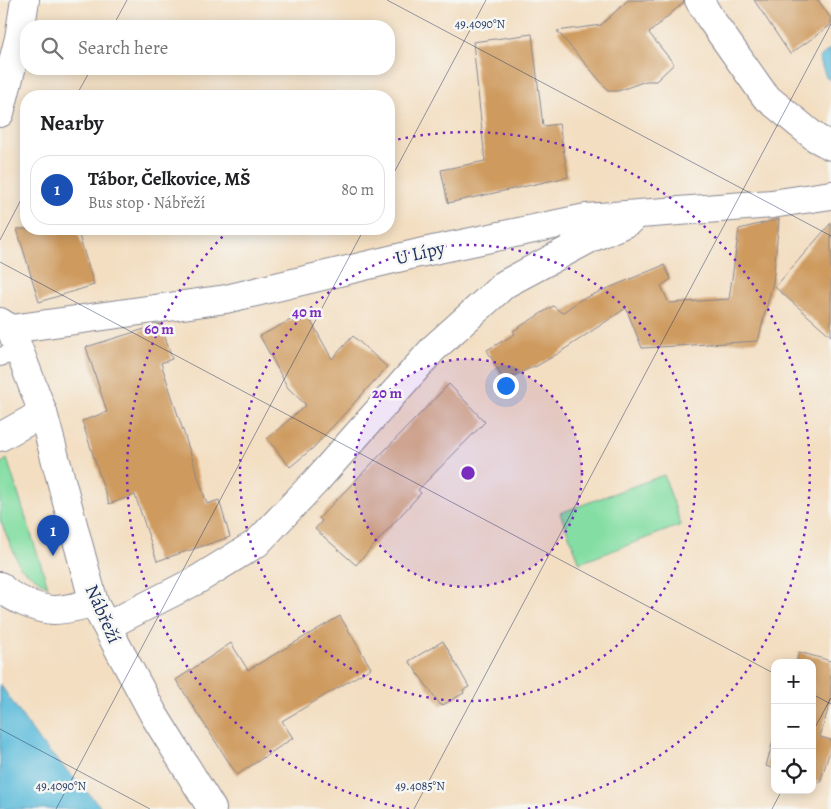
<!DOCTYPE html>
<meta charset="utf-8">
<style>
body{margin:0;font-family:Alegreya,serif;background:#f6f6f6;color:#202124}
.controls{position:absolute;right:15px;bottom:15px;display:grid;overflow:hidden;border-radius:10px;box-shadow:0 2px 12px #0003}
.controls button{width:45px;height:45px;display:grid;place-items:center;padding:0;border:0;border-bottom:1px solid #e0e0e0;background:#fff;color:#202124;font:25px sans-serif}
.you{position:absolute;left:505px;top:385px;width:18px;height:18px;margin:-12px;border:4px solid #fff;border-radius:50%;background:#1a73e8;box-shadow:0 0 0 8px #1a73e833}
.badge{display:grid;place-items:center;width:32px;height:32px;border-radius:50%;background:#d93025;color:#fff;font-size:16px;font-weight:700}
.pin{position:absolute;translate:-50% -41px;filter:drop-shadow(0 1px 2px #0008)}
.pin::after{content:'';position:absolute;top:26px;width:18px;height:15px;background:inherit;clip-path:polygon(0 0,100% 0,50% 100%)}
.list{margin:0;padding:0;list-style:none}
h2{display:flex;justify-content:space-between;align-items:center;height:65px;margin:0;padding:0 20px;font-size:21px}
h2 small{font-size:16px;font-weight:400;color:#757577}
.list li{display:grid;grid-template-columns:32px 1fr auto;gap:15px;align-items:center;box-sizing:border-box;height:70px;margin:0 10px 10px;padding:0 10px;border:1px solid #e0e0e0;border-radius:20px}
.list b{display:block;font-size:19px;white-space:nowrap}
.list p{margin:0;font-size:16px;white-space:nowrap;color:#757577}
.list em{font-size:16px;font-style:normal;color:#757577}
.icon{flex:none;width:28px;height:28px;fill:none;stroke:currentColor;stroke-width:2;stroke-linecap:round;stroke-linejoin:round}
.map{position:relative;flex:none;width:831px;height:809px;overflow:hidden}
.search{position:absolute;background:#fff;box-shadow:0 2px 12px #0003;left:20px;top:20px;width:375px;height:55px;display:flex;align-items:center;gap:12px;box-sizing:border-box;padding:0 18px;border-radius:20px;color:#757577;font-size:19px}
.panel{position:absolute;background:#fff;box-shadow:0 2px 12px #0003;left:20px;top:90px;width:375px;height:145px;border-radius:20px}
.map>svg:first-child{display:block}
</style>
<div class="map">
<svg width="831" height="809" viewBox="0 0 831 809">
<rect width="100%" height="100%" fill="#f6f6f2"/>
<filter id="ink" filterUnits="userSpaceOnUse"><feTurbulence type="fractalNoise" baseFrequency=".02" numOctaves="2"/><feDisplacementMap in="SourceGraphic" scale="10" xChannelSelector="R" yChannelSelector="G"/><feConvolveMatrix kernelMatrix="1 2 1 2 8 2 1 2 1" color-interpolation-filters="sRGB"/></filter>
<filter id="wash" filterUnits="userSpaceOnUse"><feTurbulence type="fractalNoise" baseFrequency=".0096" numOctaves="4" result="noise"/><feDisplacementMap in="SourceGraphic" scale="20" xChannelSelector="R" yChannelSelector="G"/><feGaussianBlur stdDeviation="1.12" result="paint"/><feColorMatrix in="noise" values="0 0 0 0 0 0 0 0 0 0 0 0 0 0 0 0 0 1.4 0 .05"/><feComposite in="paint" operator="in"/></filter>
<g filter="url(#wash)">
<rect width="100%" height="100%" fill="#f3dec1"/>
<g fill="#84dea3" stroke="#508680">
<path d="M7 459 48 587 20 567 0 520V464Z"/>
<path d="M664 475 681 525 580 563 560 513Z"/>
</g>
<g fill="#5cbbda" stroke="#3c759c">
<path d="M831 48V81L826 77 819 58Z"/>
<path d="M0 684 39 741 103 809H0Z"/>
</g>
<g id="blocks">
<g fill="#ce9a5d">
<path d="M628 0H683L684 2 649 33 674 64 656 81H646L618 91H609L557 31 601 25Z"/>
<path d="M754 0H818L831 19V25L790 54Z"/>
<path d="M532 34 543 126 559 124 568 177 448 203 441 170 485 161 473 42Z"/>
<path d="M779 219 773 282 758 341 642 348 626 308 559 353 535 367 534 366 504 381 487 350 515 334 513 331 553 306 562 313 580 300 664 265 671 279 661 286 669 303 729 299 739 229Z"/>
<path d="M831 223V336L775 287Z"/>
<path d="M17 229H77L94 285 39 302Z"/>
<path d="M306 312 332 359 353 336 387 367 313 448 290 467 267 439 306 405 288 388 260 336Z"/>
<path d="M161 324 172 359 161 363 207 504 219 500 230 537 157 561 135 495 109 504 82 421 107 412 86 347Z"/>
<path d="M449 384 485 422 418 490 421 493 356 565 315 529 322 521 319 518Z"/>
<path d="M340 616 371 668 282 721 293 738 237 775 176 680 231 643 248 670Z"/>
<path d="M443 641 469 687 463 690 464 693 441 706 409 661Z"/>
<path d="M799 652 831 661V699L820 737 831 740V747L820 783 812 780V663H796Z"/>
<path d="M775 734V769L766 766Z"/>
</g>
</g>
</g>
<g filter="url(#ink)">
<use href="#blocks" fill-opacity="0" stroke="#878690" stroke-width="1"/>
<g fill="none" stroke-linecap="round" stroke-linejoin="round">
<defs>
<path id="service" d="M0 357 19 351"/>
<g id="minor">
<path d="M699 0 710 18 765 96 816 138 831 146"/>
<path d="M0 113 19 38 25 0"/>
<path d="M11 329 226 299 419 253 586 218 772 204 831 195"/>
<path d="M0 437 43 413"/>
<path d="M0 586C9 598 40 610 54 610 67 610 82 605 94 603"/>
<path d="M107 626 197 580 257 543 316 481 434 348 505 284 591 238 630 221"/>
</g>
<path id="tertiary" d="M0 322 11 329 43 413 94 603 154 715 212 809"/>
</defs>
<use href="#service" stroke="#878690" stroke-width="20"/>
<use href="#minor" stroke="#878690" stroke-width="30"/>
<use href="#tertiary" stroke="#878690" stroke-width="30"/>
<use href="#service" stroke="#fff" stroke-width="18"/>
<use href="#minor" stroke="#fff" stroke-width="28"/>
<use href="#tertiary" stroke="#fff" stroke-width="28"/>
</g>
</g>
<path fill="none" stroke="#1b2f5e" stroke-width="1" stroke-opacity="0.45" d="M387 0 831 236M113 26 127 0M76 96 91 69M389 182 486 0M0 240 26 190M0 262 775 674M812 694 831 704M0 729 150 809M812 733 831 698M56 809 364 229M414 809 831 24M772 809 782 790"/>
<circle cx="468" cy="473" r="114" fill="#7b2cbf" fill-opacity=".12"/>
<g fill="none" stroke="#7b2cbf" stroke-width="2.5" stroke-dasharray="2.5 5">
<circle cx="468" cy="473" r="114"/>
<circle cx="468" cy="473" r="228"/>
<path d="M409 809A341 341 0 0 1 229 230M391 141A341 341 0 1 1 527 809"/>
</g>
<g text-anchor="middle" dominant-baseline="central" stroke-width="5" stroke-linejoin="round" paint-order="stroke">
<g font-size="19" fill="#1b2f5e" stroke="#f6f6f2">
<text transform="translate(420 253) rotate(-13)">U Lípy</text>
<text transform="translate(103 614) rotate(66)">Nábřeží</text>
</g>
</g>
<g font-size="12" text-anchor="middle" fill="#1b2f5e" stroke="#f6f6f2" stroke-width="5" stroke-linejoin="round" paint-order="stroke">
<text x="480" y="28">49.4090°N</text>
<text x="61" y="790">49.4090°N</text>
<text x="420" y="790">49.4085°N</text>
</g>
<circle cx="468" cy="473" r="8" fill="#7b2cbf" stroke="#f6f6f2" stroke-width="2.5"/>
<g font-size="15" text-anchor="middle" font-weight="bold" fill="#7b2cbf" stroke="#f6f6f2" stroke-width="5" stroke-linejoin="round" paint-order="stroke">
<text x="307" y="317">40 m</text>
<text x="159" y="334">60 m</text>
<text x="387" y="398">20 m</text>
</g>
</svg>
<div class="controls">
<button>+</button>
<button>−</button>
<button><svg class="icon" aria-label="locate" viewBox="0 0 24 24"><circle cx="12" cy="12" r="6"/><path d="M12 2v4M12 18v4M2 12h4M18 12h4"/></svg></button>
</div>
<div class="you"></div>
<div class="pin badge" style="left:53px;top:556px;background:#1a4fb4">1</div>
<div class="search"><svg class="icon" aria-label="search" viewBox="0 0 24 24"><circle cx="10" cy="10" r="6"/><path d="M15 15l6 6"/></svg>Search here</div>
<section class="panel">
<h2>Nearby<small></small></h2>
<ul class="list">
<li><span class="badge" style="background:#1a4fb4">1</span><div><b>Tábor, Čelkovice, MŠ</b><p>Bus stop · Nábřeží</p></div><em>80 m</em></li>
</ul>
</section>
</div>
